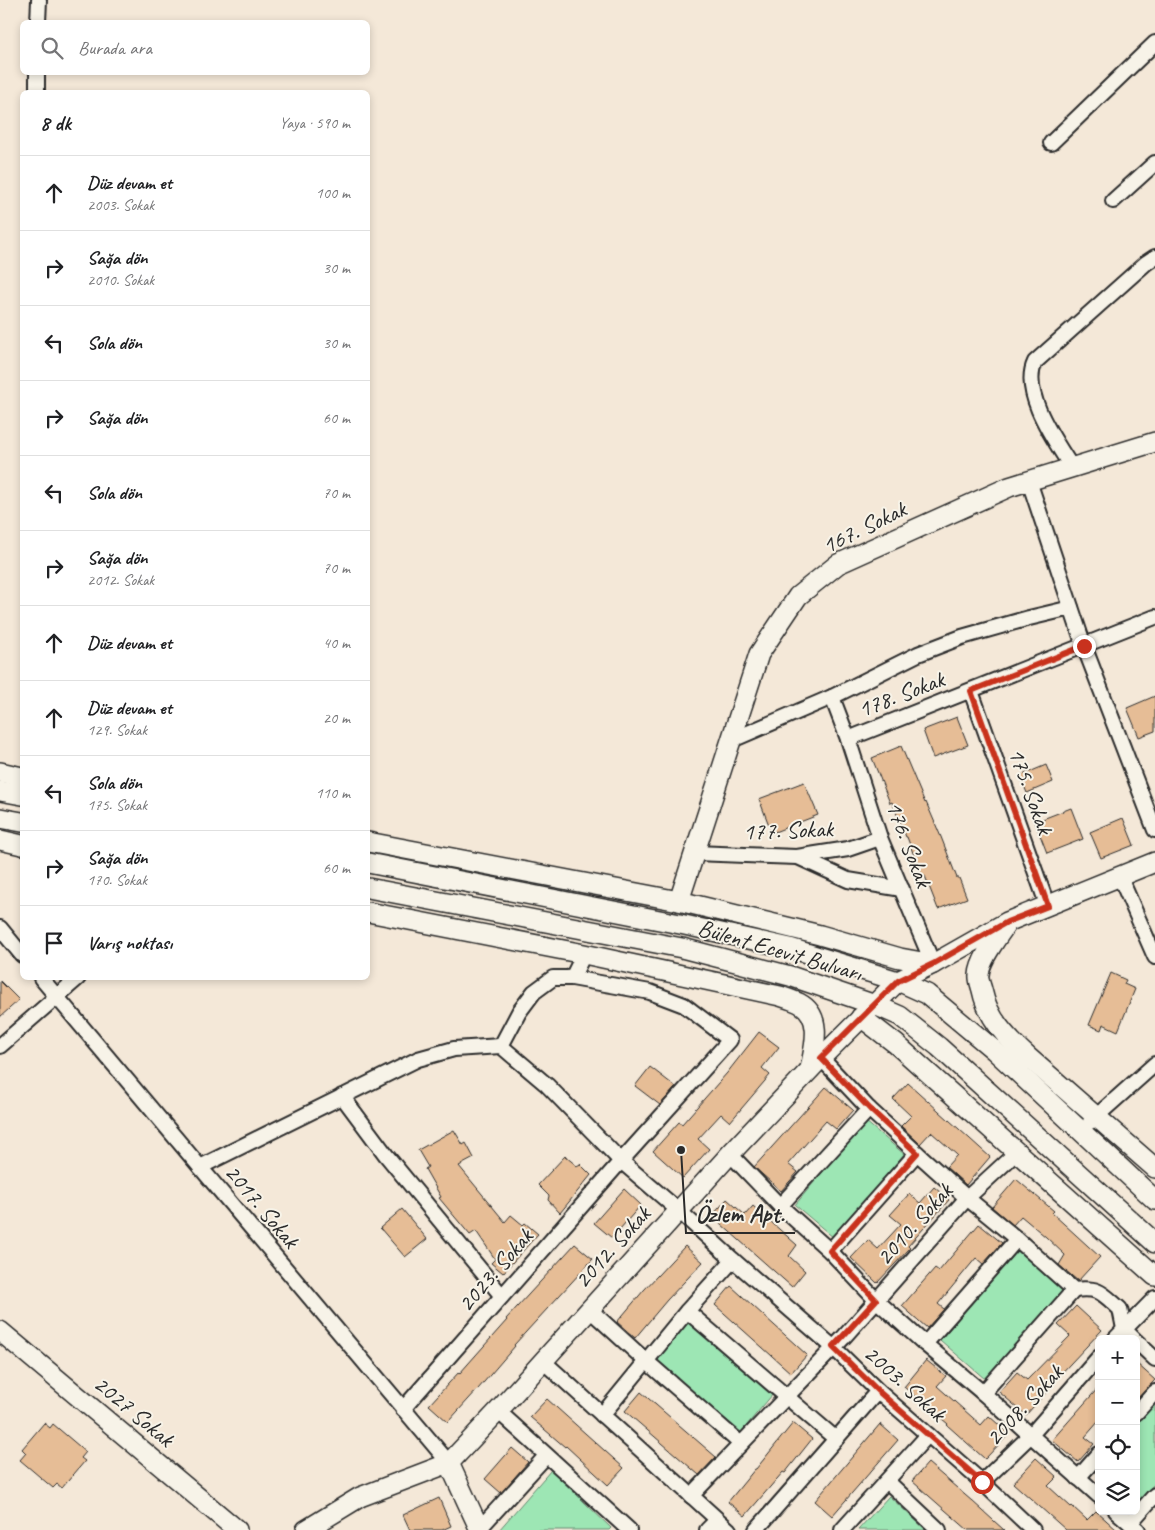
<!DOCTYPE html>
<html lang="tr">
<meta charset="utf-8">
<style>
body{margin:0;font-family:Caveat,sans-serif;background:#f6f6f6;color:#202124}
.controls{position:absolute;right:15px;bottom:15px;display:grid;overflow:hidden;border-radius:8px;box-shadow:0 2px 8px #0003}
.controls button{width:45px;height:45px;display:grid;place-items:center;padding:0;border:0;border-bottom:1px solid #e0e0e0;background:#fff;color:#202124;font:25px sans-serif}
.stop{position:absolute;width:15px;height:15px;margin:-11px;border:4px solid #c8321e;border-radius:50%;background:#fff}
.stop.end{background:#c8321e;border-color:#fff;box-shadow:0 1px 5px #0008}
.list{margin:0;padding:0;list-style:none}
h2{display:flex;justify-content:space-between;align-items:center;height:65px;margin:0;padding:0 20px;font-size:21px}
h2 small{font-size:16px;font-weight:400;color:#757577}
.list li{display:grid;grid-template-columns:32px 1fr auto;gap:15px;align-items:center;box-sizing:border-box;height:75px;padding:0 20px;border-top:1px solid #e0e0e0}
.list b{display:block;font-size:19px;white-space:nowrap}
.list p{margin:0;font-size:16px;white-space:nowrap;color:#757577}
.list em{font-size:16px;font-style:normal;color:#757577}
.icon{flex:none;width:28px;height:28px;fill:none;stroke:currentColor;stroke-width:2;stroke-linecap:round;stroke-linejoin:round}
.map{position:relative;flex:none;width:1155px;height:1530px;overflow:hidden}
.search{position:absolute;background:#fff;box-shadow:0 2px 8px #0003;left:20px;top:20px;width:350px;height:55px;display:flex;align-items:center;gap:12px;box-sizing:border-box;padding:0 18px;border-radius:8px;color:#757577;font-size:19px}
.panel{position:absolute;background:#fff;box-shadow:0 2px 8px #0003;left:20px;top:90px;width:350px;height:890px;border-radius:8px}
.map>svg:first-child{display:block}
</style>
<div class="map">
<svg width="1155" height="1530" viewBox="0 0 1155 1530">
<rect width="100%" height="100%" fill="#f4e8d8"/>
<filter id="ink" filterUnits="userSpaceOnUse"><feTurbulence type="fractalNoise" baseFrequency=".02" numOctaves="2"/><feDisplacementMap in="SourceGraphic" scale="10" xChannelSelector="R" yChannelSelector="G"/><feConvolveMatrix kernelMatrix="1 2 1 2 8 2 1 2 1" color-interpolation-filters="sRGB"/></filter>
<g filter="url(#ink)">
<g fill="#9de6b4" stroke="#648870">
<path d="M865 1121 904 1154 834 1238 795 1205Z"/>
<path d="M1018 1250 1063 1290 985 1379 940 1340Z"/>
<path d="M688 1322 773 1394 741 1432 656 1361Z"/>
<path d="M1155 1402V1483L1136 1504V1422Z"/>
<path d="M551 1470 611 1528 609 1530H499Z"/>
<path d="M889 1496 926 1530H858Z"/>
</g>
<g fill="#e6bd96" stroke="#2b2b2b">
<path d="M1155 696V731L1139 737 1127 708Z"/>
<path d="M957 717 968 745 933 758 923 730Z"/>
<path d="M901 746 925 803 926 802 941 837 957 878H959L967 898 938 909 925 876 922 877 907 837H906L892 802 890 803 872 758Z"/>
<path d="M1046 765 1053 782 1027 793 1020 776Z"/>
<path d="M804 782 818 815 772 833 759 799Z"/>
<path d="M1071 808 1083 839 1047 853 1035 822Z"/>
<path d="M1123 818 1134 845 1101 858 1090 832Z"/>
<path d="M1111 973 1126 980 1124 984 1135 989 1118 1031 1103 1024 1101 1030 1089 1025Z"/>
<path d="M0 981 19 1000 0 1017Z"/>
<path d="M759 1032 779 1047 762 1068 770 1075 730 1122 721 1114 698 1139 709 1149 683 1178 653 1151 679 1122 682 1124 727 1073Z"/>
<path d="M650 1067 676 1087 660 1105 635 1086Z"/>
<path d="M908 1083 990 1157 966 1185 946 1167 957 1155 931 1132 920 1144 901 1126 911 1116 893 1099Z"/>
<path d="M826 1087 853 1110 836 1129 826 1121 810 1139 788 1164 798 1172 781 1191 754 1167Z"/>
<path d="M454 1130 463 1145 466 1143 474 1158 459 1166 505 1222 511 1215 523 1225 525 1223 538 1234 503 1273 491 1263 495 1259 476 1231 470 1235 439 1198 441 1197 425 1169 428 1167 418 1150Z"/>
<path d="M565 1156 577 1166 580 1164 591 1175 560 1213 548 1200 549 1196 538 1185Z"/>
<path d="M1016 1179 1054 1211 1052 1213 1100 1257 1078 1281 1059 1265 1065 1255 1046 1237 1021 1216 1013 1225 992 1207Z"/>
<path d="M934 1187 949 1200 908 1246 910 1248 877 1283 851 1258 868 1240 878 1249 901 1224 890 1215 909 1194 920 1203Z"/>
<path d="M624 1189 641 1205 612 1238 594 1223Z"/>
<path d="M727 1199 745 1215 753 1206 797 1245 789 1256 805 1271 792 1287 712 1216Z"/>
<path d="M402 1209 427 1239 405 1257 380 1228Z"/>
<path d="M979 1224 1002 1243 983 1264 976 1258 938 1304 944 1309 927 1328 902 1306 935 1268 939 1271Z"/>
<path d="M575 1244 593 1259 514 1345 515 1346 478 1389 448 1422 429 1405 459 1372 460 1373 507 1320 506 1319Z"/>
<path d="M685 1246 703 1262 667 1300 635 1338 617 1322 644 1290Z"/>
<path d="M731 1286 807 1355 791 1373 715 1305Z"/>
<path d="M1076 1306 1102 1330 1055 1380 1056 1381 1026 1415 999 1392 1017 1372 1027 1380 1070 1336 1058 1325Z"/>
<path d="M926 1360 946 1376 937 1386 981 1425 989 1416 1009 1434 985 1459 947 1425 948 1424 904 1387Z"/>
<path d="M1136 1363 1155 1380 1136 1400Z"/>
<path d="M1099 1387V1421L1085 1437 1094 1444 1078 1462 1052 1440Z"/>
<path d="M641 1392 716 1457 699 1475 625 1411Z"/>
<path d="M547 1399 624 1468 608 1485 566 1446 565 1447 530 1417Z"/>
<path d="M44 1423 50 1428 53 1424 86 1452 81 1458 85 1461 62 1488 57 1484 53 1488 20 1460 26 1453 22 1449Z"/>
<path d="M793 1423 812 1439 785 1473 783 1472 745 1516 728 1502 755 1469H756Z"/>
<path d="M880 1424 898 1440 832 1516 815 1501Z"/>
<path d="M512 1448 528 1462 501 1493 485 1479Z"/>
<path d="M1036 1458 1057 1477 1048 1486 1071 1507 1072 1506 1087 1520 1096 1511 1117 1530H1066L1013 1483Z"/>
<path d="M928 1463 972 1501 1004 1530H968L945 1510 912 1481Z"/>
<path d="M439 1498 451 1526 442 1530H410L403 1515Z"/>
</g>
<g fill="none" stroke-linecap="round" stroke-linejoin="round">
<defs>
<g id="street">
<path d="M38 22 39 0"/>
<path d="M37 92V72"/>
<path d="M1051 143 1155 43"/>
<path d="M1113 201 1155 163"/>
<path d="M1072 468C1056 442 1020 393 1035 362L1146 263 1155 257"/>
<path d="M1029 481 1084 646 1155 830"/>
<path d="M971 691 1048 907"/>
<path d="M832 697 848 739 880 838 933 964"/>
<path d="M848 739 1155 617"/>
<path d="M732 740 832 697 918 654 962 637 1029 618 1071 608"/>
<path d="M695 853 797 857 848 849 880 838"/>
<path d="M798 857 848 880 902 889"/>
<path d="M1120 877 1155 957"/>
<path d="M0 928 22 955"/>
<path d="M584 954 572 978H553L534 992 519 1012 501 1046 547 1085 621 1161 678 1210 733 1260 833 1347 878 1391 982 1482 1033 1530"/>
<path d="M41 978 449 1463"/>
<path d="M0 1046 78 978"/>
<path d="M821 1058 869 1109 917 1153 967 1198 1017 1239 1074 1290C1100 1287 1102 1293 1120 1309L1124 1329 1134 1339"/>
<path d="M342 1096 386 1155 502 1296"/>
<path d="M1090 1122 1155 1064"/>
<path d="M730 1154 780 1206 830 1251 876 1300 925 1344 983 1393 1099 1496"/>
<path d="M200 1167 418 1059 454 1049 501 1046"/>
<path d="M780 1206 869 1109"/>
<path d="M830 1251 917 1153"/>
<path d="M589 1309 646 1361 741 1444"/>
<path d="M687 1311 836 1439"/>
<path d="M1115 1339 1155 1298"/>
<path d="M1136 1341 1155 1359"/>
<path d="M925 1344 1017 1239"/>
<path d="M543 1361 729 1530"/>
<path d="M983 1393 1074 1290"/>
<path d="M403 1409 621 1161 730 1040 684 1005 650 992 572 978"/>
<path d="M498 1411 629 1530"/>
<path d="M1136 1413 1155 1392"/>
<path d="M602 1415 687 1311 733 1260"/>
<path d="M1078 1478 1099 1454"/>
<path d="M887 1481 939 1530"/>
<path d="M982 1482 1030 1436 1099 1357"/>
<path d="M691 1496 843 1338 967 1198 1018 1151"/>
<path d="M1116 1511 1138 1530"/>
<path d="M1130 1523 1155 1495"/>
<path d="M480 1528 546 1456"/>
<path d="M707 1530 717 1520"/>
<path d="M756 1530 878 1391"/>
<path d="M842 1530 928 1435"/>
</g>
<g id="secondary">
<path d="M0 772 22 777"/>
<path d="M0 791 22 795"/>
<path d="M0 818 22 822"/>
<path d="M0 840 22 845"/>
<path d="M368 842 679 901 820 935 900 958 933 964"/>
<path d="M368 863 680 924 790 948 898 981 927 994 994 1050 1155 1200"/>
<path d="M368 888 682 948 790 976 875 1005 900 1016 939 1047 1155 1243"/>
<path d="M679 901 759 654 798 596 838 564 1009 487 1155 442"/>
<path d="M368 912 584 954 780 996C786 998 793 1000 799 1003 824 1016 814 1048 810 1069"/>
<path d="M1007 923C998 937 980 959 979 975 978 979 981 986 982 990 988 1019 1007 1038 1028 1057L1155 1168"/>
<path d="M861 1017 896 1044 1155 1276"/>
<path d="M0 1331 237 1530"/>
<path d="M449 1463 480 1530"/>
<path d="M306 1530 360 1497 449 1463 498 1411 730 1154 821 1058 898 981 933 964 1007 922 1155 862"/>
</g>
</defs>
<use href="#street" stroke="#2b2b2b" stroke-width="18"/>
<use href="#secondary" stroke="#2b2b2b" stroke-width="22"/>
<use href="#street" stroke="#f7f3e8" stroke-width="14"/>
<use href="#secondary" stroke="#f7f3e8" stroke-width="19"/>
</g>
</g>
<g fill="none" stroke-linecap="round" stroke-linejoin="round" filter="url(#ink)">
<path stroke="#c8321e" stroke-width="6" d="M982 1482 878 1391 833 1347 876 1300 830 1251 917 1153 870 1109 821 1058 898 981 933 964 1007 922 1048 906 971 691 1084 646"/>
</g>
<g text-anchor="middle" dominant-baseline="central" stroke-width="4" stroke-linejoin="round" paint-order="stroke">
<g font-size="24" fill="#2b2b2b" stroke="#f7f3e8">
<text transform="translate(864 527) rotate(-26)">167. Sokak</text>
<text transform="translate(901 694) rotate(-21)">178. Sokak</text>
<text transform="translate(1031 791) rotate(70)">175. Sokak</text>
<text transform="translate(788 830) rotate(-2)">177. Sokak</text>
<text transform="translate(909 844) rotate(69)">176. Sokak</text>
<text transform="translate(780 950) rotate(16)">Bülent Ecevit Bulvarı</text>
<text transform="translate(262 1206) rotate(50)">2017. Sokak</text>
<text transform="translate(914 1224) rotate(-48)">2010. Sokak</text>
<text transform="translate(612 1247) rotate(-48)">2012. Sokak</text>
<text transform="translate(495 1270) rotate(-49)">2023. Sokak</text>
<text transform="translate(905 1383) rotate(42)">2003. Sokak</text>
<text transform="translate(1024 1405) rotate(-47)">2008. Sokak</text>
<text transform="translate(134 1411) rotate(40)">2027 Sokak</text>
</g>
</g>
<path fill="none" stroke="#2b2b2b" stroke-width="2" d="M681 1150L686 1233H795"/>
<circle fill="#2b2b2b" stroke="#f7f3e8" stroke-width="2" cx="681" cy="1150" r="5"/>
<g font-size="25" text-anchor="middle" font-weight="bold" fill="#2b2b2b" stroke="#f7f3e8" stroke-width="4" stroke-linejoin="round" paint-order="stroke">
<text x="740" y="1222">Özlem Apt.</text>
</g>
</svg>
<div class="controls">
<button>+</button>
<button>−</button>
<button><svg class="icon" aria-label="locate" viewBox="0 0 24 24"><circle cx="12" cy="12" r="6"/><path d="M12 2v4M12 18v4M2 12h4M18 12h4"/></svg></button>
<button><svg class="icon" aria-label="layers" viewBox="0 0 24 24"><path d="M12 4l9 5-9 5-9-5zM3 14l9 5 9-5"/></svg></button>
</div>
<div class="stop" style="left:982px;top:1482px"></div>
<div class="stop end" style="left:1084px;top:646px"></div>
<div class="search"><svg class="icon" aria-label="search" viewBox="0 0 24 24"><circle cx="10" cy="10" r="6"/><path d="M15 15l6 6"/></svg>Burada ara</div>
<section class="panel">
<h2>8 dk<small>Yaya · 590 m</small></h2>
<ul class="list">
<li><svg class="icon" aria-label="ahead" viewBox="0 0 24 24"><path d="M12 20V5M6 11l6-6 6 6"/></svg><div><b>Düz devam et</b><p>2003. Sokak</p></div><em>100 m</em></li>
<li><svg class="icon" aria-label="right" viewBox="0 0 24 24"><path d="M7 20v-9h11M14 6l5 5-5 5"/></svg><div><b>Sağa dön</b><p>2010. Sokak</p></div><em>30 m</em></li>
<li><svg class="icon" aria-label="left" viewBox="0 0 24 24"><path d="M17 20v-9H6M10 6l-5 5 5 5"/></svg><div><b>Sola dön</b></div><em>30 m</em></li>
<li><svg class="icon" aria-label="right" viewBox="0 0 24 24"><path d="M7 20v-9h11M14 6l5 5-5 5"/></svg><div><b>Sağa dön</b></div><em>60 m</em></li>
<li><svg class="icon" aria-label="left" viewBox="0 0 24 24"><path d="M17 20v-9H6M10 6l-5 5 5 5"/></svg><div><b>Sola dön</b></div><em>70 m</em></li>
<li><svg class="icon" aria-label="right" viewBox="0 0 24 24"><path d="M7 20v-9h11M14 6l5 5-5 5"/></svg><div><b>Sağa dön</b><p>2012. Sokak</p></div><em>70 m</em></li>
<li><svg class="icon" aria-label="ahead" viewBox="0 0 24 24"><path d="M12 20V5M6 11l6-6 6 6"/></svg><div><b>Düz devam et</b></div><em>40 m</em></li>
<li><svg class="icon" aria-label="ahead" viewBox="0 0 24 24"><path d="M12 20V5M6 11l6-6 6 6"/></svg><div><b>Düz devam et</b><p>129. Sokak</p></div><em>20 m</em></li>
<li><svg class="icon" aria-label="left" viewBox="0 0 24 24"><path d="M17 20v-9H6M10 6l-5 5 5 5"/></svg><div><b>Sola dön</b><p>175. Sokak</p></div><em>110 m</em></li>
<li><svg class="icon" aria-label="right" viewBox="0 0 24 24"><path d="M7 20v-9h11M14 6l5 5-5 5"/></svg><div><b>Sağa dön</b><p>170. Sokak</p></div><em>60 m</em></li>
<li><svg class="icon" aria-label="arrive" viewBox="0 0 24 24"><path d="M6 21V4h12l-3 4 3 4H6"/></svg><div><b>Varış noktası</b></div></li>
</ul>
</section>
</div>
